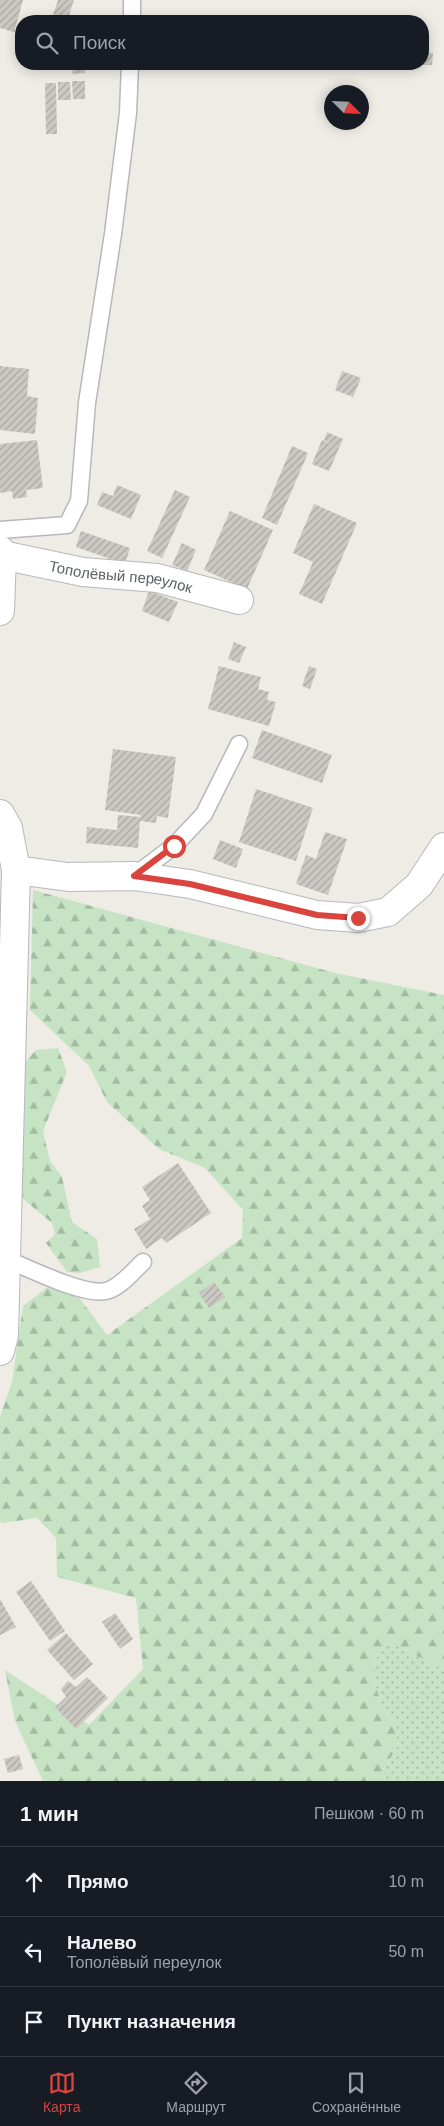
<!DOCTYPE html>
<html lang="ru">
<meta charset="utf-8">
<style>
body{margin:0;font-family:Arial,sans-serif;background:#242831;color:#f1f3f6}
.compass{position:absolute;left:324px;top:85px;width:45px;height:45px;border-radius:50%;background:#171b24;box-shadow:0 2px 12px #0003;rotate:114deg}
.stop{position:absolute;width:15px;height:15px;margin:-11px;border:4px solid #da443f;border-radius:50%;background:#fff}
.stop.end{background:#da443f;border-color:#fff;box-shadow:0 1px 5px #0008}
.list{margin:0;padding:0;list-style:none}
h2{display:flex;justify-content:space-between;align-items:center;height:65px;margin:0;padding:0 20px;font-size:21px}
h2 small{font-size:16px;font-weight:400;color:#9ea1a6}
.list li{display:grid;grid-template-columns:32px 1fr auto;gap:15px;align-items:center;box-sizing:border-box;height:70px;padding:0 20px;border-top:1px solid #363941}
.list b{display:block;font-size:19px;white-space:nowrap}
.list p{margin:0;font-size:16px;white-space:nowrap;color:#9ea1a6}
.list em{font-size:16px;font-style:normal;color:#9ea1a6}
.icon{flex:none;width:28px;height:28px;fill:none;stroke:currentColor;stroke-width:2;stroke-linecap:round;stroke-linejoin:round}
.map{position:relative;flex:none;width:444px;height:1781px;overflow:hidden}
.search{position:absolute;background:#171b24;box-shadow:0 2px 12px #0003;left:15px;right:15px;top:15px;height:55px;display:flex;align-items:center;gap:12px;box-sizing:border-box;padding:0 18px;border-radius:20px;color:#9ea1a6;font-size:19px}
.sheet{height:275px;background:#171b24}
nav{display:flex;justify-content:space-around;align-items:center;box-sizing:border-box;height:70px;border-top:1px solid #363941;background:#171b24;font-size:14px;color:#9ea1a6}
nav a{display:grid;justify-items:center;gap:2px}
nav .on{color:#da443f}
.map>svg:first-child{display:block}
</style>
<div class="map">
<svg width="444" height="1781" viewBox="0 0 444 1781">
<defs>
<pattern id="grass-dots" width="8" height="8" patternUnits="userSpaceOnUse" patternTransform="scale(1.25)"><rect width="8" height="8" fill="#c6e3c4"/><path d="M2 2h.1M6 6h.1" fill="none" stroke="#a4bba3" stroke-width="1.8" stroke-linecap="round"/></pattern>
<pattern id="forest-firs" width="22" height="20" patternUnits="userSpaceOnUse" patternTransform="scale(1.25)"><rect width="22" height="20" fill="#c6e3c4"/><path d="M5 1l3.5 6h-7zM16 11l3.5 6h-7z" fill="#a4bba3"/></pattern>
<pattern id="building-hatch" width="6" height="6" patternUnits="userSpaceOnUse" patternTransform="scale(1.25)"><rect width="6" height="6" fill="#ccc9c4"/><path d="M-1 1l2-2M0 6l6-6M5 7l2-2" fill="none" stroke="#a9a7a3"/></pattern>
</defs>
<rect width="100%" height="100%" fill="#eeece5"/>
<path fill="url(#grass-dots)" d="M387 1643 401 1647 444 1670V1781H384V1769L398 1745 395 1724 383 1709 374 1681 375 1660Z"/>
<g fill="url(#forest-firs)">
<path d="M33 890 335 973 444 995V1670L401 1647 387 1643 375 1660 374 1681 383 1709 395 1724 398 1745 384 1769V1781H43L15 1721 5 1670 89 1725 143 1669 136 1598 57 1577 56 1538 37 1518 2 1523 0 1521V1417L12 1382 23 1306 49 1286 75 1292 107 1335 242 1238 243 1210 205 1168 159 1149 107 1102 89 1066 30 1010Z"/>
<path d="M58 1048 67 1072 43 1131 50 1161 62 1177 72 1222 97 1239 100 1267 80 1273 67 1272 46 1243 55 1234 52 1223 22 1198 18 1143 24 1063 36 1050Z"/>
</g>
<g fill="url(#building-hatch)">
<path d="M0 0H23L14 32 0 28Z"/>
<path d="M58 0H74L67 21H51Z"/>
<path d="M423 52 433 53 432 65H423Z"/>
<path d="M64 64H85V73L72 74 73 69H65Z"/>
<path d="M72 81H85V99H73Z"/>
<path d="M58 82H70L71 100H58Z"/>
<path d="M45 83H56L57 134H46Z"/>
<path d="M0 366 29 369 27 396 38 398 35 434 0 430Z"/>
<path d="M342 371 361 378 353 397 335 390Z"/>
<path d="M327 432 343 439 329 471 312 464 322 440 333 445 324 440Z"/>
<path d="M37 440 43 488 26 490 27 497 13 499 12 491 0 493V444Z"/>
<path d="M292 446 308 453 277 525 262 518Z"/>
<path d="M117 485 141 495 131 519 97 505 102 492 113 496Z"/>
<path d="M175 490 190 497 162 558 147 551Z"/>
<path d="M314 504 357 523 322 604 299 594 313 562 293 553Z"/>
<path d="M230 511 273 530 247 589 204 570Z"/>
<path d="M81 531 130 548 125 564 76 547Z"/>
<path d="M182 543 196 550 187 571 172 565Z"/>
<path d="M149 591 178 602 169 622 142 611Z"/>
<path d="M234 642 246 647 239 663 228 659Z"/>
<path d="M219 666 261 677 258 689 269 692 267 700 276 702 269 726 208 709Z"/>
<path d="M309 666 317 669 310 689 302 686Z"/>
<path d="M262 730 332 755 322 783 252 758Z"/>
<path d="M113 749 176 757 168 818 157 816 156 823 140 821 138 848 86 843 87 827 117 830 118 815 141 817V815L105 810Z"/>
<path d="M256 789 313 808 296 861 239 842Z"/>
<path d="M325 832 347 839 328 895 296 884 306 855 316 859Z"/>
<path d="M220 840 243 849 236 868 213 859Z"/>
<path d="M178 1163 211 1213 166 1243 162 1238 146 1249 134 1229 150 1219 142 1206 150 1200 142 1187Z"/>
<path d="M214 1282 225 1297 209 1308 199 1293Z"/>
<path d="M31 1581 65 1631 50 1641 16 1592Z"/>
<path d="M0 1599 16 1627 0 1635Z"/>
<path d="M115 1613 133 1639 120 1649 102 1622Z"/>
<path d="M66 1633 93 1664 74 1680 47 1650Z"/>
<path d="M87 1677 108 1698 76 1729 55 1707 66 1697 61 1689 68 1681 76 1687Z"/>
<path d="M19 1755 23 1769 8 1773 4 1759Z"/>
</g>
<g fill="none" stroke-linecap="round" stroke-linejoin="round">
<defs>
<g id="lane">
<path d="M132 21V0"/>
<path d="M0 530 67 525 79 501 87 403 113 234 128 113 130 64"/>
<path d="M134 876 174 846 204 814 239 744"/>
<path d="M6 1259C28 1268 84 1296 106 1291 120 1288 133 1271 143 1262"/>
</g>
<g id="street">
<path d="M0 550 2 555 0 611"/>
<path id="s1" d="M2 555 83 572 157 578 239 600"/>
<path d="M0 814 8 828 16 870 4 1335 0 1351"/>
<path d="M16 870 68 877 134 876 190 884 317 915 358 918 388 912 419 885 444 847"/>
</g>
</defs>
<use href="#lane" stroke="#b6b8bb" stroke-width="19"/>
<use href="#street" stroke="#b6b8bb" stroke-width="30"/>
<use href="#lane" stroke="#fff" stroke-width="16"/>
<use href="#street" stroke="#fff" stroke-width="28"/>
</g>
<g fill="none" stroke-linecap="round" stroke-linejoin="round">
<path stroke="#da443f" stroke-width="6" d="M174 846 134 876 190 884 317 915 358 918"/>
</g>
<g text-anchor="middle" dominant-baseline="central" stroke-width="4.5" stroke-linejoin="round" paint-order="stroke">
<g font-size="15" fill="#5d6164" stroke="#fff">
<text stroke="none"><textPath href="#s1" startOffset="121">Тополёвый переулок</textPath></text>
</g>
</g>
</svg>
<svg class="compass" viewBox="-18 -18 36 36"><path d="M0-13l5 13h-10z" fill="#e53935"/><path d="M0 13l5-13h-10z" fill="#9ea1a6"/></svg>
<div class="stop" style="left:174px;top:846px"></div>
<div class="stop end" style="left:358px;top:918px"></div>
<div class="search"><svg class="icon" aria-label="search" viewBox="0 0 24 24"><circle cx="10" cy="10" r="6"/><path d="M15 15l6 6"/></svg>Поиск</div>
</div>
<section class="sheet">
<h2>1 мин<small>Пешком · 60 m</small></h2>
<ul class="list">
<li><svg class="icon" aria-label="ahead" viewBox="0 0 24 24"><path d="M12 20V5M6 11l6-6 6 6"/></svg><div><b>Прямо</b></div><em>10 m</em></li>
<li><svg class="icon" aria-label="left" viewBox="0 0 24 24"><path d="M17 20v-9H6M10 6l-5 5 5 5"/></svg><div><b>Налево</b><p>Тополёвый переулок</p></div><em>50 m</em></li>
<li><svg class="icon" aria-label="arrive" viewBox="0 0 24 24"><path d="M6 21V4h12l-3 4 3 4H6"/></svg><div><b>Пункт назначения</b></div></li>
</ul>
</section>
<nav>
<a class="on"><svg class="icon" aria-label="map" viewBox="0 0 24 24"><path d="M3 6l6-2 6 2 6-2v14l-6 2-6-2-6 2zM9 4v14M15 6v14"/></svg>Карта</a>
<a><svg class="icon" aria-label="directions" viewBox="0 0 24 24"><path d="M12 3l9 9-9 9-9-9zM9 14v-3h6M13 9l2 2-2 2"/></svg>Маршрут</a>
<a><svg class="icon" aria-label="saved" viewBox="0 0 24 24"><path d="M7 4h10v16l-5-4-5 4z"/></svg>Сохранённые</a>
</nav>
